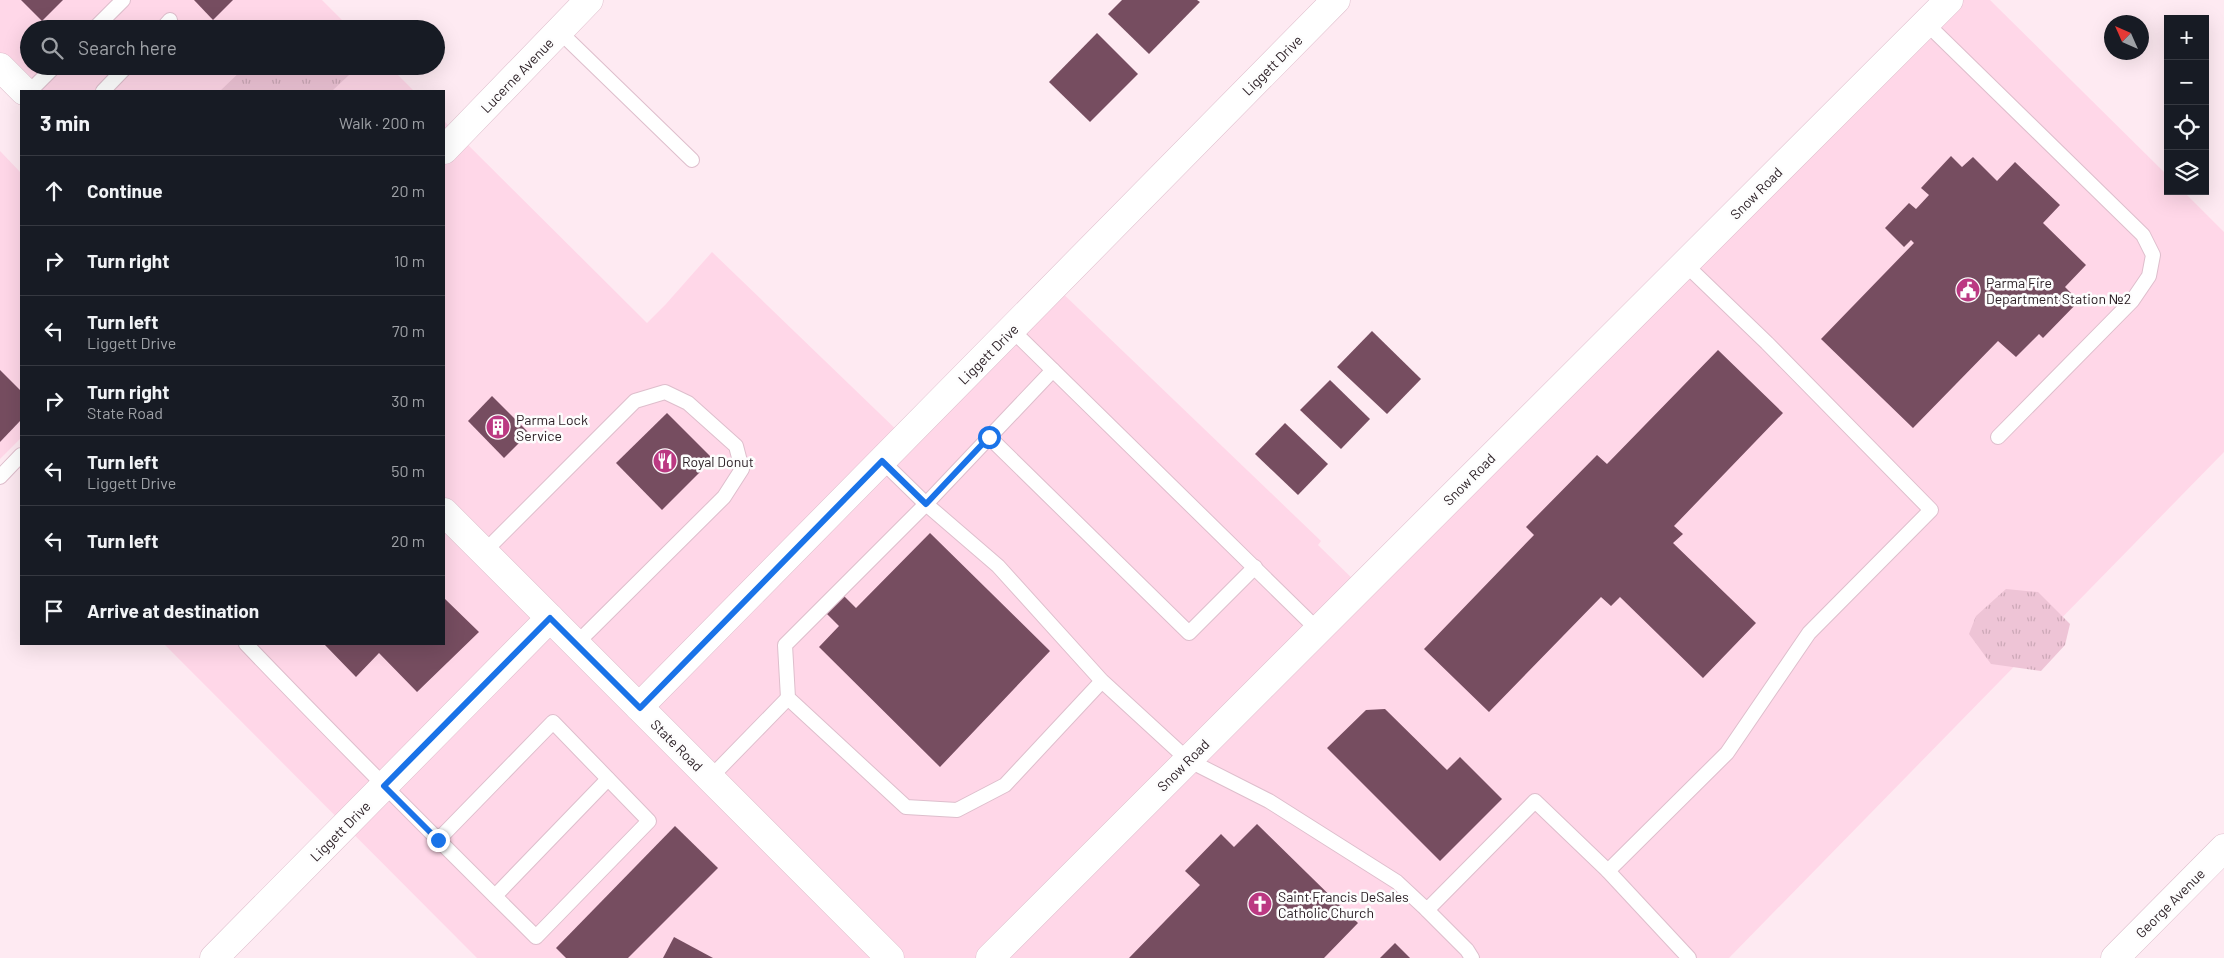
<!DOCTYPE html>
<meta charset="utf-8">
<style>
body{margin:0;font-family:Barlow,sans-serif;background:#20242c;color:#f1f3f6}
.controls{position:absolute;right:15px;top:15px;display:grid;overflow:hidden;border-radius:0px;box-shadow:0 5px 20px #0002}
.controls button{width:45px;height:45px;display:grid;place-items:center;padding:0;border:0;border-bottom:1px solid #363941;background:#171b24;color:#f1f3f6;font:25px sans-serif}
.compass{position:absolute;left:2104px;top:15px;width:45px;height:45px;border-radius:50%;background:#171b24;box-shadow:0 5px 20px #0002;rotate:315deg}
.stop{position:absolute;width:15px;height:15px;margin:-11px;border:4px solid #1a73e8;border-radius:50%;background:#fff}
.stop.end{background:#1a73e8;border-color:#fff;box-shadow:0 1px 5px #0008}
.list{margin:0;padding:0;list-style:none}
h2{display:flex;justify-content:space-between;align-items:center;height:65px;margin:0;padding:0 20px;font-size:21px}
h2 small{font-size:16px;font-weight:400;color:#9ea1a6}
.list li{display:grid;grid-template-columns:32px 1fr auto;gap:15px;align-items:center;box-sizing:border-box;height:70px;padding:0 20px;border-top:1px solid #363941}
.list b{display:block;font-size:19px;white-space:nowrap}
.list p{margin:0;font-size:16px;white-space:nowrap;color:#9ea1a6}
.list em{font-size:16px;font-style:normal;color:#9ea1a6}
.icon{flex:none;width:28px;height:28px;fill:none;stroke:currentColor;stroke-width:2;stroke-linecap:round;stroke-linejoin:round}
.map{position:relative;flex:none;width:2224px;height:958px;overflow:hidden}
.search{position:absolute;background:#171b24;box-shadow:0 5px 20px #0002;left:20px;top:20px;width:425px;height:55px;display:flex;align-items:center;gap:12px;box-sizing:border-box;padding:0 18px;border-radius:28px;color:#9ea1a6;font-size:19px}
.panel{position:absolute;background:#171b24;box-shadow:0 5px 20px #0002;left:20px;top:90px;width:425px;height:555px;border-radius:0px}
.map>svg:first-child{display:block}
</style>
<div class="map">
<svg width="2224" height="958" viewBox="0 0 2224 958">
<defs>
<pattern id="grass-tufts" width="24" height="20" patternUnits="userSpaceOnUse" patternTransform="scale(1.25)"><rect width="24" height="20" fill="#eec4d6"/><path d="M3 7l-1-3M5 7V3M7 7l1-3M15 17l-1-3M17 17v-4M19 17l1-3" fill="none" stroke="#cca8b7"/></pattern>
</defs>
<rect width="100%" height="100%" fill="#feeaf2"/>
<g fill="#ffd7e8">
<path d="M0 0H322L351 29H29V66H389L414 91H24L0 67Z"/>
<path d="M1949 0H1990L2168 176V191H2183L2224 232V452L1729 958H477L164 644H444V121L647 323 666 304 712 252 905 438 1055 286 1321 541 1318 545 1361 587Z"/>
<path d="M0 151 21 173V438L0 459Z"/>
</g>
<g fill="url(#grass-tufts)">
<path d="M246 66H341L349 75 332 91H220Z"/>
<path d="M2006 589 2038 592 2070 624 2065 645 2041 671 1991 664 1969 634 1976 616Z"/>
</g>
<g fill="#764d60">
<path d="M21 0H63L42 21Z"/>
<path d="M194 0H233L213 20Z"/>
<path d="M1122 0H1197L1200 2 1149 54 1108 14Z"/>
<path d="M1097 33 1138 74 1090 122 1049 82Z"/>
<path d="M1951 156 1962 167 1973 157 1997 181 2015 162 2060 205 2043 223 2086 265 2065 287 2079 301 2043 338 2039 334 2016 357 1998 341 1913 428 1821 339 1914 243 1911 240 1904 247 1885 228 1909 203 1916 209 1929 195 1921 188Z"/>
<path d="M1372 331 1421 379 1387 414 1337 367Z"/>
<path d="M1718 350 1783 413 1674 526 1683 534 1673 543 1756 623 1703 678 1620 597 1611 606 1601 597 1489 712 1424 649 1534 535 1526 527 1597 455 1607 464Z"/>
<path d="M0 370 21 391V420L0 442Z"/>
<path d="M1330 380 1370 419 1341 449 1300 410Z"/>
<path d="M492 396 529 433 504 458 468 421Z"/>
<path d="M667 413 713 459 662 510 616 463Z"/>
<path d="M1285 423 1328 464 1298 495 1255 454Z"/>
<path d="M930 533 1050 651 940 767 819 647 839 626 824 611 841 593 856 608Z"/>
<path d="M444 598 479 632 417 692 379 653 356 677 324 644H444Z"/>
<path d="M1385 709 1447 770 1460 757 1502 799 1440 861 1327 748 1366 710Z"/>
<path d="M1257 824 1358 923 1324 958H1129L1200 885 1185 871 1221 834 1234 847Z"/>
<path d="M675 826 718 868 628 958H566L556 948Z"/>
<path d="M674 937 713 958H663Z"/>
<path d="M1395 943 1410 958H1380Z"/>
</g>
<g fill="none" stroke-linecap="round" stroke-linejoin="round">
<defs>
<g id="service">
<path d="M1926 23 2143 235 2153 255 2149 276 2132 301 1998 437"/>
<path d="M94 29 123 0"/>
<path d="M162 29 170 20"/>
<path d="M559 31 692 160"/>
<path d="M30 91 55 66"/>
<path d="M103 91 127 66"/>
<path d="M1012 330 1318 630"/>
<path d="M989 437 1189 633 1255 567"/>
<path d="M882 461 926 504 1053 370"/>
<path d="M0 477 21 455"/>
<path d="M484 552 635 401 665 392 688 403 736 446 742 469 724 497 576 644"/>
<path d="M246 644C341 743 438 840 536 937L649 821 553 722 438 840"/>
<path d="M1102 681 1005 785 957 810 906 807 788 698 785 645 926 504 998 566 1102 681 1188 760 1269 801 1397 882 1427 910 1535 801 1608 871 1727 753 1809 633 1931 510 1767 343 1685 264"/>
<path d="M710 778 788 698"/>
<path d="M1608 871 1689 958"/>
<path d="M495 896 608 779"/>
<path d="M1427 910 1467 950 1472 958"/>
</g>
<g id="minor">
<path d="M444 150 589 0"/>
<path d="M639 707 1336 0"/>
<path d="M214 958 550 618"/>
<path d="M2115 958 2224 848"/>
</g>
<g id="secondary">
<path d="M0 67 24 91"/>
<path d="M444 512 890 958"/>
</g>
<path id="primary" d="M990 958 1949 0"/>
</defs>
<use href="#service" stroke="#debecc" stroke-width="16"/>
<use href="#minor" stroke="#debecc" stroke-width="29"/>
<use href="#secondary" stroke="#debecc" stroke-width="29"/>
<use href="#primary" stroke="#debecc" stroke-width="29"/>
<use href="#service" stroke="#fff" stroke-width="14"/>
<use href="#minor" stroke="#fff" stroke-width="28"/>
<use href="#secondary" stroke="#fff" stroke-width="28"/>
<use href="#primary" stroke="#fff" stroke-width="28"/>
</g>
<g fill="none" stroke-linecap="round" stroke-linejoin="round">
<path stroke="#1a73e8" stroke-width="6" d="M438 840 384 786 550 618 640 708 882 461 926 504 989 437"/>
</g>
<defs>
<symbol id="civic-disc" viewBox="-11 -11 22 22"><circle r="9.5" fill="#bb3982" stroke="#fdfdfd"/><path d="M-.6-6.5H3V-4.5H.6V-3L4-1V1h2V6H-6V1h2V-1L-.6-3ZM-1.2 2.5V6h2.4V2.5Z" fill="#fff"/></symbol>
<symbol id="building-disc" viewBox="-11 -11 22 22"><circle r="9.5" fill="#bb3982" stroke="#fdfdfd"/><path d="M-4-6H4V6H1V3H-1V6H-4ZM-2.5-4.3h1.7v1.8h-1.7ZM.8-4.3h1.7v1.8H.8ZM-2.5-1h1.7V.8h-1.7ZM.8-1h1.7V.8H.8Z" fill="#fff"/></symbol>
<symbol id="restaurant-disc" viewBox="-11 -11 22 22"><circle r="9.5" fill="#bb3982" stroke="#fdfdfd"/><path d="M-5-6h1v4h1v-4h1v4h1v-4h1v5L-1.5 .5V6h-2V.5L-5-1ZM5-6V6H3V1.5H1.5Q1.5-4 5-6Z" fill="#fff"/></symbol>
<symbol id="church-disc" viewBox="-11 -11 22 22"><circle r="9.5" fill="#bb3982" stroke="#fdfdfd"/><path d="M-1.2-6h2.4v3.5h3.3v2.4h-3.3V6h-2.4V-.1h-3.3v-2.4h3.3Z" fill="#fff"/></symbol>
</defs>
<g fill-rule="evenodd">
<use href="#civic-disc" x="1954" y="276" width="28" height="28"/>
<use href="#building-disc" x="484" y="413" width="28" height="28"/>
<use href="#restaurant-disc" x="651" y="447" width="28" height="28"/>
<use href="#church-disc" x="1246" y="890" width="28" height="28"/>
</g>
<g text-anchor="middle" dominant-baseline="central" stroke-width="5" stroke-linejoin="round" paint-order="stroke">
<g font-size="14" fill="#291d23" stroke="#fdfdfd">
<text transform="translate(1272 65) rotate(-45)">Liggett Drive</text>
<text transform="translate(517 75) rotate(-46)">Lucerne Avenue</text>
<text transform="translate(1756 193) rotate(-45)">Snow Road</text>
<text transform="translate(988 354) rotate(-45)">Liggett Drive</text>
<text transform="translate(1469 479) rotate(-45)">Snow Road</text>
<text transform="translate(677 745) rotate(45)">State Road</text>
<text transform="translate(1183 765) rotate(-45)">Snow Road</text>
<text transform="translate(340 831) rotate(-45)">Liggett Drive</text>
<text transform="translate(2170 903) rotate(-45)">George Avenue</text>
</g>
<g font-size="14" fill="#291d23" stroke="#fdfdfd" text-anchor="start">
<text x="1986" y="282">Parma Fire<tspan x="1986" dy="16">Department Station №2</tspan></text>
<text x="516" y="419">Parma Lock<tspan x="516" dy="16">Service</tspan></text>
<text x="682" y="461">Royal Donut</text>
<text x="1278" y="896">Saint Francis DeSales<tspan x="1278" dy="16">Catholic Church</tspan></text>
</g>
</g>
</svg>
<div class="controls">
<button>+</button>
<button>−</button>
<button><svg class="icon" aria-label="locate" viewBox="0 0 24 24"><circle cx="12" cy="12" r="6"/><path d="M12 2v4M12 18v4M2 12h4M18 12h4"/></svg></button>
<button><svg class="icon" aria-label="layers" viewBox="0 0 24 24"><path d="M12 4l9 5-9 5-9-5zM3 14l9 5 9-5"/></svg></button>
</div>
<svg class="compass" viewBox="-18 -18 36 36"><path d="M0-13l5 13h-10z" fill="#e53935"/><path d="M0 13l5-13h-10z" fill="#9ea1a6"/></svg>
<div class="stop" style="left:989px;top:437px"></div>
<div class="stop end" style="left:438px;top:840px"></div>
<div class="search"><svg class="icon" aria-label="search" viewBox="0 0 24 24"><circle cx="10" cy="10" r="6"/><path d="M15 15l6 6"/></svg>Search here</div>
<section class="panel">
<h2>3 min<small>Walk · 200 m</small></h2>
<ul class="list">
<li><svg class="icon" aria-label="ahead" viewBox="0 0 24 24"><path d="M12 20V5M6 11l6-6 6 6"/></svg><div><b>Continue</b></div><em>20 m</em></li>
<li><svg class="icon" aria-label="right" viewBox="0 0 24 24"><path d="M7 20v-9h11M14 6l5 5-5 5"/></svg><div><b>Turn right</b></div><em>10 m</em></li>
<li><svg class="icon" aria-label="left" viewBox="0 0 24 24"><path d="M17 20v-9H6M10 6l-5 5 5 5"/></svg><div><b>Turn left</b><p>Liggett Drive</p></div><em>70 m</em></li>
<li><svg class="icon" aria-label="right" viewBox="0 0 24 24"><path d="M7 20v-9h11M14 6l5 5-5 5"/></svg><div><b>Turn right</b><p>State Road</p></div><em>30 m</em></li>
<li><svg class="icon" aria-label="left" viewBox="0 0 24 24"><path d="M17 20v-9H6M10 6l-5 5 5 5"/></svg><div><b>Turn left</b><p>Liggett Drive</p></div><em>50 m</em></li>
<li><svg class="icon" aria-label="left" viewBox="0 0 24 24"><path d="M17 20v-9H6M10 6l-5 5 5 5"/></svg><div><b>Turn left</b></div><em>20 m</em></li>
<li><svg class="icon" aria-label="arrive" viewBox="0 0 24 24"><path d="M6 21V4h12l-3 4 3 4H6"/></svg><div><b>Arrive at destination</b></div></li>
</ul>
</section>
</div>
